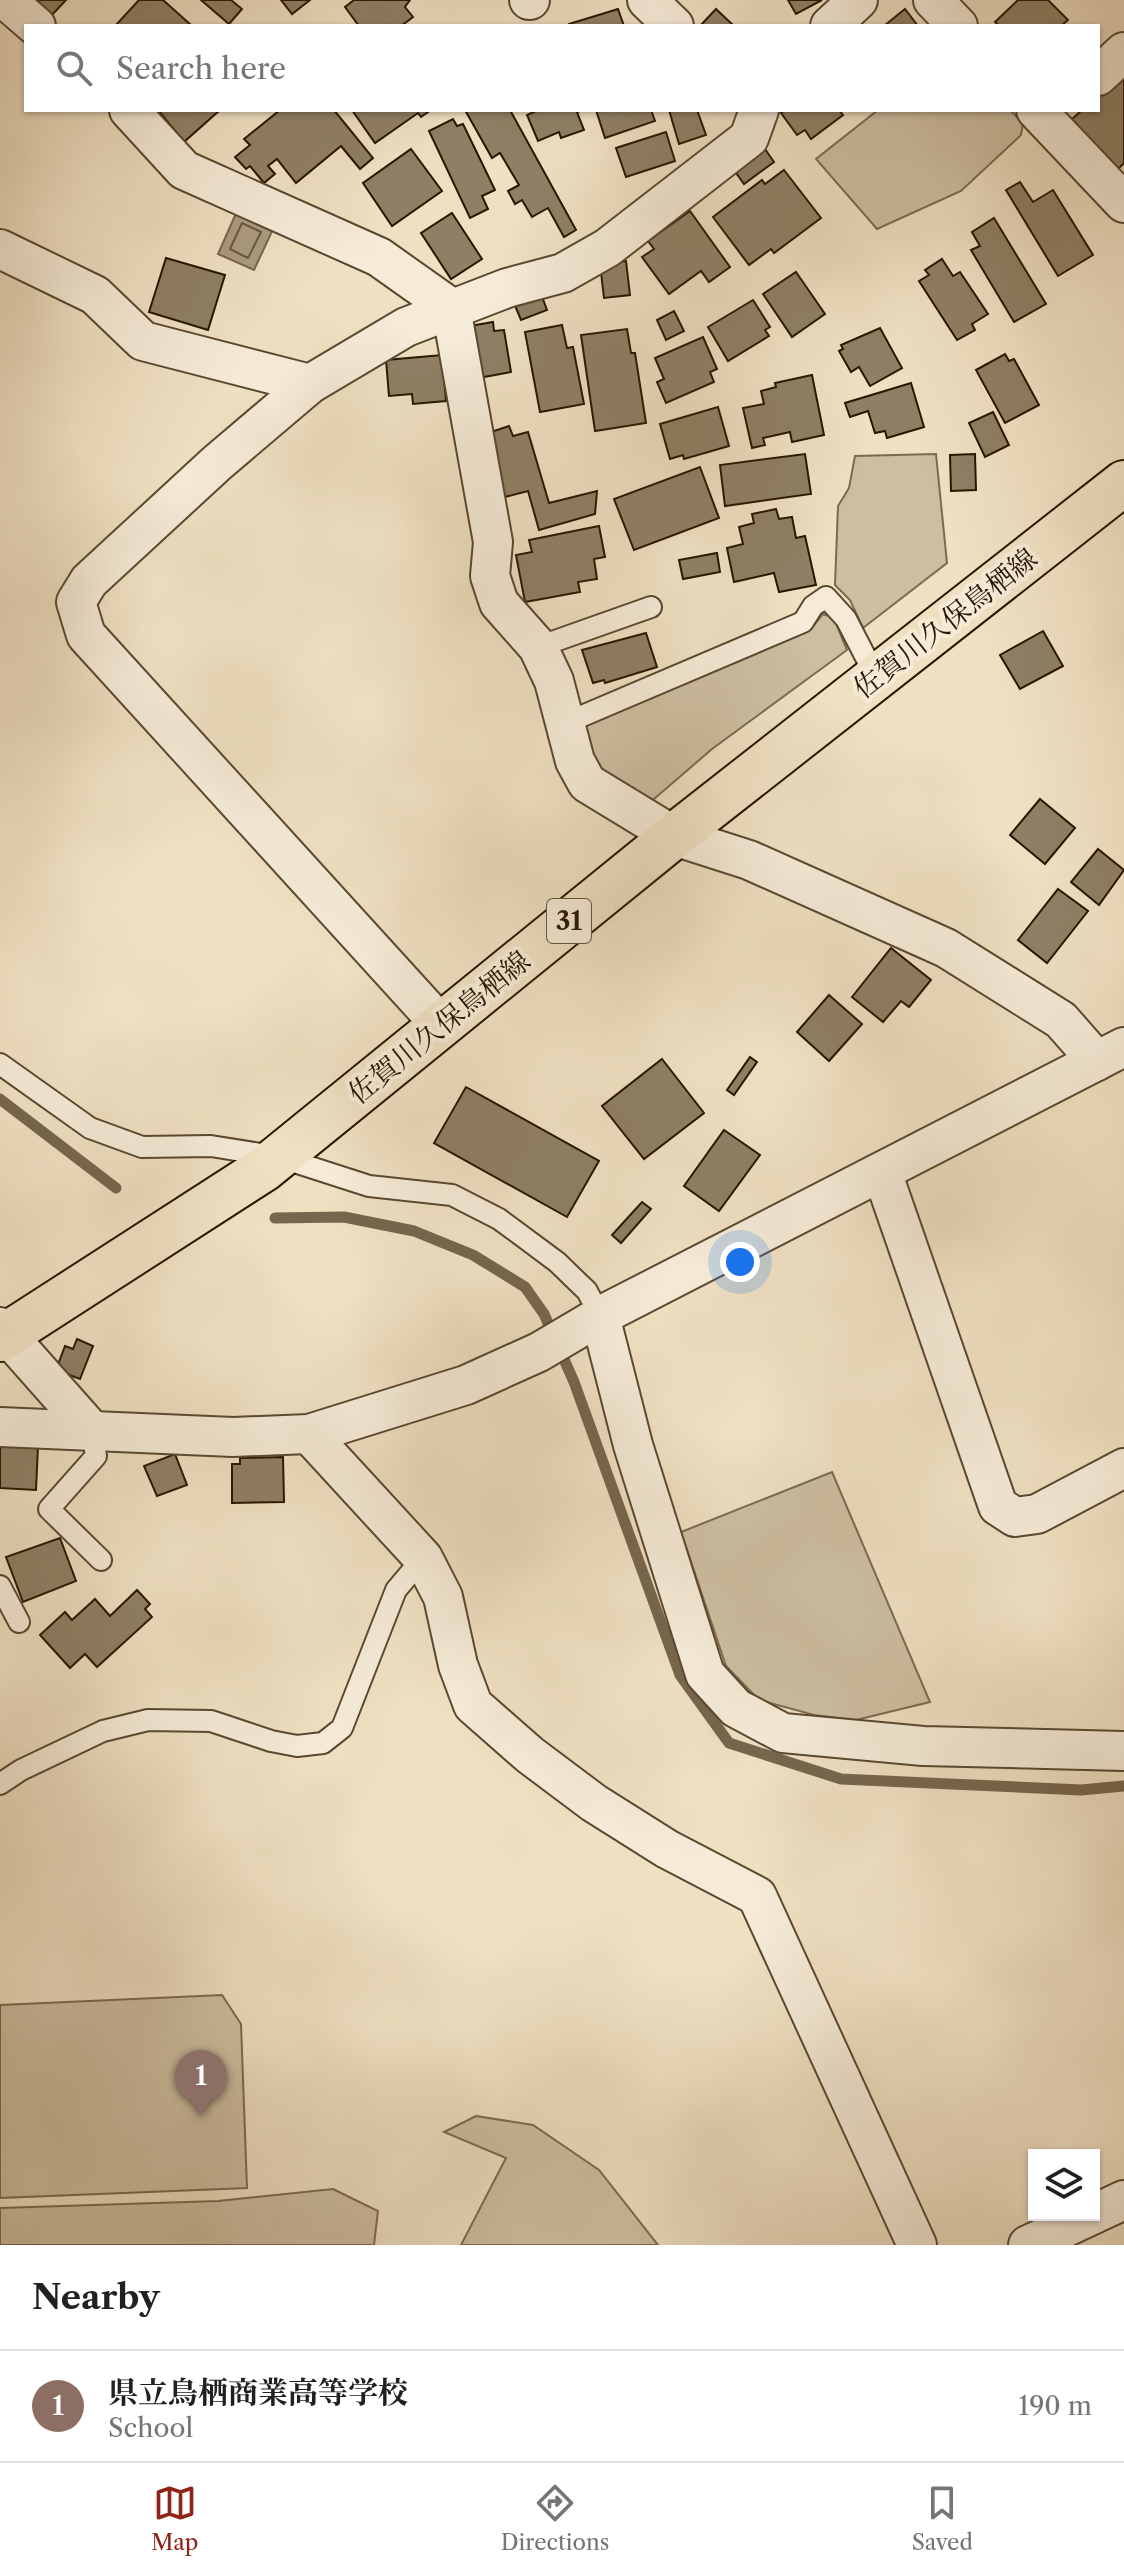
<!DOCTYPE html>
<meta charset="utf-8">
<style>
body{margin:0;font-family:"Libre Caslon Text","Noto Serif JP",serif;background:#f6f6f6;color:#202124}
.controls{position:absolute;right:24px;bottom:24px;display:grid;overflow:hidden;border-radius:0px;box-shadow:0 2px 6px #0004}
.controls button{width:72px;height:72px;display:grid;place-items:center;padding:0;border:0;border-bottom:2px solid #e0e0e0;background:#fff;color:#202124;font:40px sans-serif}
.you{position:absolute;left:740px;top:1262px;width:28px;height:28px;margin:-20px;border:6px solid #fff;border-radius:50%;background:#1a73e8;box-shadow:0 0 0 12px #1a73e833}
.badge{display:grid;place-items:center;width:52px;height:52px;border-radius:50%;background:#8f2418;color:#fff;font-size:26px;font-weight:700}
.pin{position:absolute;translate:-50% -66px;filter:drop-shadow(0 2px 4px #0008)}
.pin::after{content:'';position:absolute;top:42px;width:28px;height:24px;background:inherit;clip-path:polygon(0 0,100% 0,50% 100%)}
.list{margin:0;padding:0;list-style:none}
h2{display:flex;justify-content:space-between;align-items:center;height:104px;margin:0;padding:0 32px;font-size:34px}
h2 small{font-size:26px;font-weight:400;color:#757577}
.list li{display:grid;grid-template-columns:52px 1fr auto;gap:24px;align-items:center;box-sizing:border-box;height:112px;padding:0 32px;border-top:2px solid #e0e0e0}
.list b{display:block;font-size:30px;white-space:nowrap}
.list p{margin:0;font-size:26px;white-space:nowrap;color:#757577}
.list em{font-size:26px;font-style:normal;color:#757577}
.icon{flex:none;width:44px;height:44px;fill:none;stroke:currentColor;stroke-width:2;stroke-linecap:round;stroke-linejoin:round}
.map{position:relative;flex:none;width:1124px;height:2245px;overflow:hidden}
.search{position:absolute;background:#fff;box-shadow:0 2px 6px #0004;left:24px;right:24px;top:24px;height:88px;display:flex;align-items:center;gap:20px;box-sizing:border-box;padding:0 28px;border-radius:0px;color:#757577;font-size:30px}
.sheet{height:216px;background:#fff}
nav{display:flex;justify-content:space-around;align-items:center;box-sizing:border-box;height:112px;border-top:2px solid #e0e0e0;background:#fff;font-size:22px;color:#757577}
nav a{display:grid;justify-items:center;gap:4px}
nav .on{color:#8f2418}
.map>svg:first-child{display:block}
</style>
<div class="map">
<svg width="1124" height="2245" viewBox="0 0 1124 2245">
<rect width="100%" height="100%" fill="#efe0c2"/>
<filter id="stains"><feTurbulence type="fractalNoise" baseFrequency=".0025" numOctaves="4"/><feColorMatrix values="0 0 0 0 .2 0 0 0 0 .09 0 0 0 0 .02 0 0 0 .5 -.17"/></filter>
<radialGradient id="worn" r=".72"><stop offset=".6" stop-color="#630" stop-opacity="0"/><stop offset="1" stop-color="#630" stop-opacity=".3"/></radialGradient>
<g fill="#cdbea1" stroke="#7a6a50" stroke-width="2">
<path d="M878 110H1010L1023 123 1021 135 961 191 877 229 816 159Z"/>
<path d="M936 454 947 563 863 628 850 600 835 585 838 506 849 488 855 456Z"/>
<path d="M823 614 834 618 847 650 712 749 647 805 604 779 576 724 810 630Z"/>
<path d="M832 1472 930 1702 856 1720 814 1715 759 1700 726 1666 681 1532Z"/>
<path d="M222 1995 241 2024 247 2188 0 2198V2005Z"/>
<path d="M476 2116 533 2125 599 2170 658 2245H461L506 2158 444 2132Z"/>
<path d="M333 2189 378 2211 374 2245H0V2208L218 2201Z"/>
</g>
<path fill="#ab9b80" stroke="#76664d" stroke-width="2" d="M237 211 274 227 254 270 218 254Z"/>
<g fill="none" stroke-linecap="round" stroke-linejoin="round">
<path stroke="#695840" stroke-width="2" d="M242 223 261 232 248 258 230 249Z"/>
<g stroke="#76664d" stroke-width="11">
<path d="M0 1099 116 1188"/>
<path d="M275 1218 344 1217 414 1231 473 1255 525 1287 544 1314 574 1382 680 1675 729 1743 841 1779 1081 1790 1124 1786"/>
</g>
</g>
<g fill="#8f7f65" stroke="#271600" stroke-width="2">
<path d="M31 0H66L50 17Z"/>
<path d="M139 0H163L191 25 115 26Z"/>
<path d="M201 0H231L242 9 229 24Z"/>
<path d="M281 0H310L292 14Z"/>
<path d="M354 0H410L405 7 413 17 401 26H359L345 7Z"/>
<path d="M788 0H822L796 14Z"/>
<path d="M1018 0H1048L1068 20 1061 26H1000L995 22Z"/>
<path d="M618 9 624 26H569V24Z"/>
<path d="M716 9 734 26H700Z"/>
<path d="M905 9 918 26H884Z"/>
<path d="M1124 72V163L1117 170 1072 119 1082 110H1098V96Z"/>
<path d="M158 110H220L184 142Z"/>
<path d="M280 110H334L373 158 360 169 341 146 296 183 277 159 268 166 275 174 264 183 250 166 246 169 235 157 250 145 244 139Z"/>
<path d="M352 110H431L421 117 418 113 375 143Z"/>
<path d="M465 110H510L576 230 564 237 548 208 532 217 522 200 515 204 508 191 519 185 500 153 492 158Z"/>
<path d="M538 110H583L577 112 584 130 561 138 559 132 538 141 527 115Z"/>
<path d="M596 110H651L655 121 605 138Z"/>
<path d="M669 110H697L706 135 679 144Z"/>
<path d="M785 110H839L843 115 811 139 805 130 797 135 781 113Z"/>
<path d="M453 119 457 126 463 124 495 190 482 196 488 209 470 218 429 131Z"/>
<path d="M666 132 675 161 626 177 616 148Z"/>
<path d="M411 149 442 191 392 226 363 183Z"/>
<path d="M765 149 774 162 744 184 734 170Z"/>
<path d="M784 170 821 218 774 253 771 249 749 265 713 217 762 180 765 184Z"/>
<path d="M1020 182 1033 202 1053 190 1093 255 1058 276 1006 190Z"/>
<path d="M690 211 730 267 709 282 701 271 669 294 642 257 654 249 648 241Z"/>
<path d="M452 213 482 259 451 279 421 233Z"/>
<path d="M994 218 1046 304 1014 322 971 250 980 246 972 232Z"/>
<path d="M166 258 225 275 208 330 149 312Z"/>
<path d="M942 259 953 276 960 272 988 314 972 324 975 330 957 340 919 281 929 275 925 270Z"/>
<path d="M626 261 630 295 604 298 600 264Z"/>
<path d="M796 272 825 314 792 337 763 294Z"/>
<path d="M541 294 547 310 521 320 514 303Z"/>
<path d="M753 300 770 327 765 330 769 336 728 361 708 327Z"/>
<path d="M674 311 684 331 666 340 657 320Z"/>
<path d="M493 322 494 331 504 330 511 372 473 379 464 327Z"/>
<path d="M562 325 567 348 573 347 584 404 540 412 525 332Z"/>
<path d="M880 328 902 368 870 386 859 367 851 372 839 351 843 349 841 345Z"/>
<path d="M627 329 631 353H635L646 423 595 431 581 335Z"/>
<path d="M703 337 717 369 710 372 714 382 666 403 657 382 664 379 655 358Z"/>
<path d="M1005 354 1009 361 1014 359 1039 405 1005 423 976 370Z"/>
<path d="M442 355 446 401 413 404 412 394 389 396 386 360Z"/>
<path d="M812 375 824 435 792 442 790 432 763 438 765 445 752 448 743 408 764 404 761 391 776 387 775 383Z"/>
<path d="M911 383 924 427 887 438 885 431 875 433 868 411 850 417 845 403Z"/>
<path d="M718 407 729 446 684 459 683 455 670 459 660 424Z"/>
<path d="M993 412 1009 445 985 457 969 423Z"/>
<path d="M509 426 513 436 528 432 549 503 597 491 595 514 539 530 528 491 497 499 479 436Z"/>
<path d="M805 454 811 494 725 506 720 465Z"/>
<path d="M975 454 976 490 951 491 950 455Z"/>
<path d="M700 467 719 518 634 550 614 499Z"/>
<path d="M776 509 779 519 792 517 796 538 805 536 816 585 779 592 774 573 734 582 727 548 743 544 739 527 754 523 752 514Z"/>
<path d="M599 526 605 557 594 559 597 579 578 582 580 592 525 602 516 555 532 552 529 540Z"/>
<path d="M717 553 720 572 683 579 679 560Z"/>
<path d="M1043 631 1063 666 1020 689 1000 655Z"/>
<path d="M646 633 657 667 605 683 604 680 593 683 582 650Z"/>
<path d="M1040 799 1075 828 1045 864 1010 835Z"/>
<path d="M1098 849 1124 870 1099 905 1071 882Z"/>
<path d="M1058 889 1088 911 1047 963 1018 940Z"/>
<path d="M891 948 931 980 909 1007 901 1001 883 1022 852 997Z"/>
<path d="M829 995 862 1024 829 1061 797 1032Z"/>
<path d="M750 1057 757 1062 734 1095 727 1090Z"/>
<path d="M662 1059 704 1113 644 1159 602 1106Z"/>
<path d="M466 1087 599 1161 567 1217 434 1143Z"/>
<path d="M724 1130 760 1155 719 1211 684 1186Z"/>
<path d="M642 1202 651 1209 621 1243 612 1235Z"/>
<path d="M77 1339 93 1346 80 1379 56 1370 65 1346 73 1349Z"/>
<path d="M0 1439 38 1446 36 1490 0 1488Z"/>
<path d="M175 1454 187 1485 157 1496 144 1466Z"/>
<path d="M283 1457 284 1502 232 1503V1464H240V1458Z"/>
<path d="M60 1538 76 1581 23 1602 6 1557Z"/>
<path d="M137 1590 150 1604 145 1609 152 1617 97 1667 85 1654 70 1668 40 1635 65 1612 72 1620 95 1599 110 1616Z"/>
</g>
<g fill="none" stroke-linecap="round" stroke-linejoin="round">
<defs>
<g id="lane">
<path d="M538 647 651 607"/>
<path d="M568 722 803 622 813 606 826 597 846 619 876 677"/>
<path d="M0 1064 90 1128 142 1147 211 1146 279 1157 369 1186 452 1195 499 1219 557 1262 587 1291 600 1316"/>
<path d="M92 1431 96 1456 49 1509 101 1560"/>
<path d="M0 1586 19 1622"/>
<path d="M0 1784 21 1770 103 1731 148 1720 211 1721 271 1741 297 1746 323 1743 342 1728 396 1590 423 1558"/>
</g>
<g id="street">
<path d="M6 0 36 26"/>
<path d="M529 0H530"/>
<path d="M647 0 674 26"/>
<path d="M933 0 958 26"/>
<path d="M830 26 858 0"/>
<path d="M1098 76 1124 52"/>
<path d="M129 110 184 170 379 257 451 308 493 542 490 576 499 603 538 647 554 681 575 761 587 783 674 836 749 860 946 948 1061 1020 1097 1061"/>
<path d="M1036 110 1124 203"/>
<path d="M0 249 95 295 143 341 310 384"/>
<path d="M441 1025 86 635 76 602 89 581 217 463 310 384 406 327 507 288 563 273 607 248 749 138 759 110"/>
<path d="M882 1172 998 1506 1015 1517 1037 1514 1124 1468"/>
<path d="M600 1316 633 1445 705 1674 736 1708 783 1733 923 1746 1124 1751"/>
<path d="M0 1327 92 1431"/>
<path d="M0 1427 233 1437 309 1434 466 1385 539 1352 600 1316 1124 1047"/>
<path d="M309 1434 423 1558 443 1597 458 1665 473 1705 530 1755 594 1803 667 1849 757 1896 917 2245"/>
<path d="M1094 2214 1124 2200"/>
<path d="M1028 2245 1092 2215"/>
</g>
<path id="primary" d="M0 1339 264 1169 674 836 1124 483"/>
</defs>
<use href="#lane" stroke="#594830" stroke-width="24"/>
<use href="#street" stroke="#594830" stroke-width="42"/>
<use href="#primary" stroke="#271600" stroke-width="48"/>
<use href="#lane" stroke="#f5ebd7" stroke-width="20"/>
<use href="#street" stroke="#f5ebd7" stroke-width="38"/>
<use href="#primary" stroke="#efe0c2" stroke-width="44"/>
</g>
<g text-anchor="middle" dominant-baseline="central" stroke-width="8" stroke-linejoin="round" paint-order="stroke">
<rect fill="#f5ebd7" stroke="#655640" stroke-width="2" x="547" y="899" width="44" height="44" rx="6"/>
<g font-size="26" font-weight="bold" fill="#271600">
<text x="569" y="921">31</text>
</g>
<g font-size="28" fill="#271600" stroke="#f5ebd7">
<text transform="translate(945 623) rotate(-38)">佐賀川久保鳥栖線</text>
<text transform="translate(439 1027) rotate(-39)">佐賀川久保鳥栖線</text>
</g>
</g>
<rect width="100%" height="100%" filter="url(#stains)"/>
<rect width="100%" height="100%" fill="url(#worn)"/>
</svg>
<div class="controls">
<button><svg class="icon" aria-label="layers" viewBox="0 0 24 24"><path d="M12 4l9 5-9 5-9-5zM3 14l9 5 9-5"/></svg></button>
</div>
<div class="you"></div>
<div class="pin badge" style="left:201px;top:2116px;background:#8d6e63">1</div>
<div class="search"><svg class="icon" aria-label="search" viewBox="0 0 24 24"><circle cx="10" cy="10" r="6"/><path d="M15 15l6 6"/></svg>Search here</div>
</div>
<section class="sheet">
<h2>Nearby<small></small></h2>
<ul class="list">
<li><span class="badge" style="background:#8d6e63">1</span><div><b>県立鳥栖商業高等学校</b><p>School</p></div><em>190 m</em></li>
</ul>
</section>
<nav>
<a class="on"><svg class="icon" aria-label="map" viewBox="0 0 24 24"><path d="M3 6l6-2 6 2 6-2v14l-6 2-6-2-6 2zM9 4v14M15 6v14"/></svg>Map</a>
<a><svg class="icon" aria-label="directions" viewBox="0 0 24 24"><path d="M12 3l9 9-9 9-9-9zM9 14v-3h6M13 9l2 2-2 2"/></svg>Directions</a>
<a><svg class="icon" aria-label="saved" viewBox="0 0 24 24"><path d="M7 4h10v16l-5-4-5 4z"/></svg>Saved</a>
</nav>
